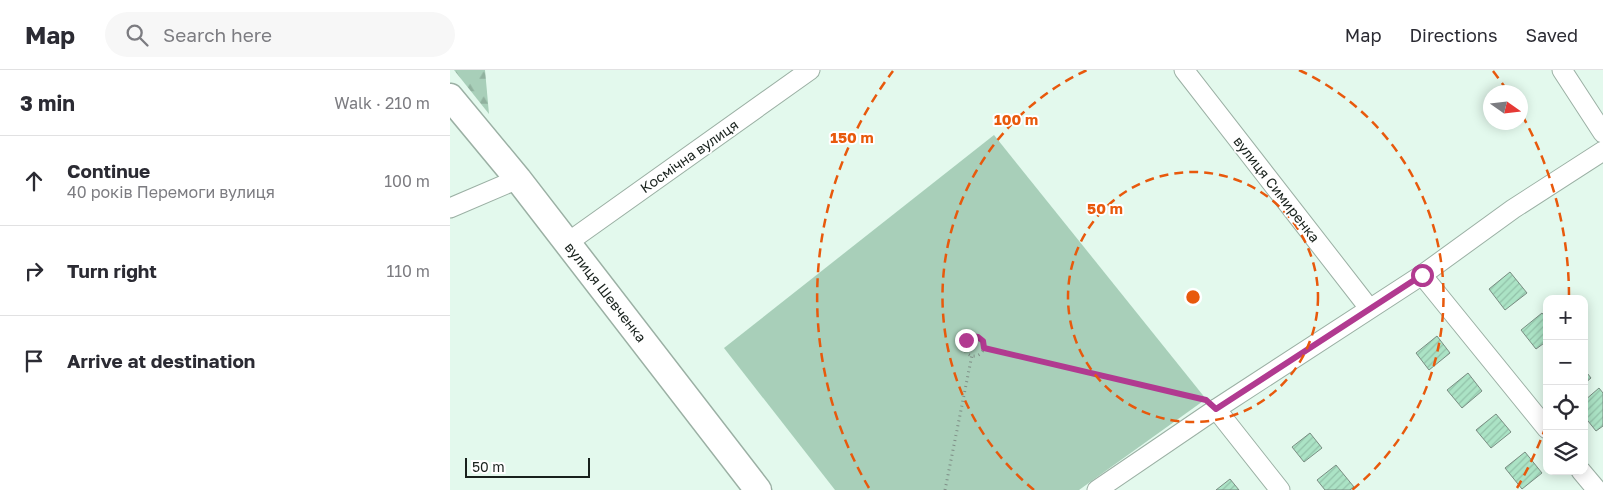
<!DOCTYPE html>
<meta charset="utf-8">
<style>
body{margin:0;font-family:"Golos Text",sans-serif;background:#f7f7f7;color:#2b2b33}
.controls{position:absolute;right:15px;bottom:15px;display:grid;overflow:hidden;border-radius:10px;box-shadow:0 2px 12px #0003}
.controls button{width:45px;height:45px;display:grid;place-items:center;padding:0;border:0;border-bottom:1px solid #e1e1e2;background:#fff;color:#2b2b33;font:25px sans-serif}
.compass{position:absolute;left:1033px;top:15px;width:45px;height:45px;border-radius:50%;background:#fff;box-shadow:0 2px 12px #0003;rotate:104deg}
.scale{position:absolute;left:15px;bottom:12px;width:125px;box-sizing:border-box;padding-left:5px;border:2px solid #18211c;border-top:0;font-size:14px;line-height:18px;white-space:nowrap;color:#18211c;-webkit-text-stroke:4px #fff;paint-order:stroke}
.stop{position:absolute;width:15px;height:15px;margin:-11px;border:4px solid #b13a90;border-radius:50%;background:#fff}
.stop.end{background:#b13a90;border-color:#fff;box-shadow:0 1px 5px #0008}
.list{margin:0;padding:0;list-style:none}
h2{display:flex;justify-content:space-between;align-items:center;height:65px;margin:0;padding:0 20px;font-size:21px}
h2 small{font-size:16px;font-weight:400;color:#7c7c81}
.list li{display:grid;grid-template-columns:32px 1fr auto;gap:15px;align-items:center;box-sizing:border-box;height:90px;padding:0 20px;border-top:1px solid #e1e1e2}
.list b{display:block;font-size:19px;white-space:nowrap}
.list p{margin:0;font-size:16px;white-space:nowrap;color:#7c7c81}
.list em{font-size:16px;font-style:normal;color:#7c7c81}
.icon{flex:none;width:28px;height:28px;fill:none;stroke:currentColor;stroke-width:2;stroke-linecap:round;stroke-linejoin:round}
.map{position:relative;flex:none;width:1153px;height:420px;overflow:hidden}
header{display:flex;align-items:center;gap:30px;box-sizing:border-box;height:70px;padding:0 25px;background:#fff;border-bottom:1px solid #e1e1e2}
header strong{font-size:24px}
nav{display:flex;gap:28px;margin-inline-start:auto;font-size:18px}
.search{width:350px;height:45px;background:#f7f7f7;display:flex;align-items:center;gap:12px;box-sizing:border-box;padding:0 18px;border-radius:28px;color:#7c7c81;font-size:19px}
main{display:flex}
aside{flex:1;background:#fff}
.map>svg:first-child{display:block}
</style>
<header>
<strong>Map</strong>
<div class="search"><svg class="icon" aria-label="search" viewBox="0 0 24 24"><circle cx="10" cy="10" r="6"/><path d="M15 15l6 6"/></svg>Search here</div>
<nav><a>Map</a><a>Directions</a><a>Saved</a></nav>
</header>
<main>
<aside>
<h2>3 min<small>Walk · 210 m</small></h2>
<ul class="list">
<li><svg class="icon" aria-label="ahead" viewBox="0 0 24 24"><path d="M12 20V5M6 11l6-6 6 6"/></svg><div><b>Continue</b><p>40 років Перемоги вулиця</p></div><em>100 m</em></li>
<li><svg class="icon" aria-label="right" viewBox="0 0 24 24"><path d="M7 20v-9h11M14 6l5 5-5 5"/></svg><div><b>Turn right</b></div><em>110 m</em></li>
<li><svg class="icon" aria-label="arrive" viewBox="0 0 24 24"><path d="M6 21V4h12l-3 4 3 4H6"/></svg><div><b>Arrive at destination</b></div></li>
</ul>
</aside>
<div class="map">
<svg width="1153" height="420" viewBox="0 0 1153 420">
<defs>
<pattern id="forest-firs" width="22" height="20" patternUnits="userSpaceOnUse" patternTransform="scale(1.25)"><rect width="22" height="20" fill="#a8cfb9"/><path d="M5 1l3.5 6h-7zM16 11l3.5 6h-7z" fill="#90b19e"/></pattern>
<pattern id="building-hatch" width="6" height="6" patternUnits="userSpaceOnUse" patternTransform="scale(1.25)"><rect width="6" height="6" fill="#abe3c5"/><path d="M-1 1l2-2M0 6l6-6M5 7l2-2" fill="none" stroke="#92c2a9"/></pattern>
</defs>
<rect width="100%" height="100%" fill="#e3f9ed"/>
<path fill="url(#forest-firs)" d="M4 0H35L39 44Z"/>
<path fill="#a8cfb9" d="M544 65 756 329 629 420H385L274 278Z"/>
<g fill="url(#building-hatch)" stroke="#798d82">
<path d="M1060 202 1077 223 1055 240 1039 219Z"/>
<path d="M1092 243 1097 249V271L1086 279 1071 260Z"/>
<path d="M987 266 1000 283 979 300 966 283Z"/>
<path d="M1134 299 1141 308 1134 314Z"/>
<path d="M1018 303 1032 321 1012 338 997 320Z"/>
<path d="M1149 318 1153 323V356L1146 361 1134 346V331Z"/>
<path d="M1046 344 1061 362 1041 378 1026 360Z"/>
<path d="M860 363 872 378 854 392 842 377Z"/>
<path d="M1075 382 1092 403 1072 419 1055 398Z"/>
<path d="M886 395 904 417 900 420H875L867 410Z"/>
<path d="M780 409 789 420H766Z"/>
</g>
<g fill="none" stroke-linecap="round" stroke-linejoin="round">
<defs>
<g id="street">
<path d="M734 0 919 238"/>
<path d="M1112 0 1153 63"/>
<path d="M0 138 68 109"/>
<path d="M117 173 360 0"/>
<path d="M972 205 1097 359"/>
<path d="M766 339 830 420"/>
<path d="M1131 401 1147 420"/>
<path d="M647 420 766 339 972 205 1063 139 1153 81"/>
</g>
<path id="secondary" d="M0 27 68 109 308 420"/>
</defs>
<use href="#street" stroke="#9bb0a4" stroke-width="21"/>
<use href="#secondary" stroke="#9bb0a4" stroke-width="29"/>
<g stroke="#7f8e86" stroke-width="3" stroke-dasharray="1 4" stroke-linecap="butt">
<circle cx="524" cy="276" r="10"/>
<path d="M534 278 752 329"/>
<path d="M495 420 522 285"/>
</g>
<use href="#street" stroke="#fff" stroke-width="19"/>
<use href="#secondary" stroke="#fff" stroke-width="26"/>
</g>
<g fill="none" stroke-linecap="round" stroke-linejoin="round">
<path stroke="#b13a90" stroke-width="6" d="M516 270 521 266 528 267 533 271 534 278 756 330 766 339 972 205"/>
</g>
<g fill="none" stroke="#e8590c" stroke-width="2.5" stroke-dasharray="9 6">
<circle cx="743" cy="227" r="125"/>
<path d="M584 420A250 250 0 0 1 637 0M849 0A250 250 0 0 1 902 420"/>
<path d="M1096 356A376 376 0 0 1 1067 418M419 418A376 376 0 0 1 443 1M1043 1A376 376 0 0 1 1058 22M1072 45A376 376 0 0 1 1119 227"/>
</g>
<g text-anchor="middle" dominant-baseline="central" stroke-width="4" stroke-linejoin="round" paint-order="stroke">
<g font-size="14" fill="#18211c" stroke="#fff">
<text transform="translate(239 86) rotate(-35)">Космічна вулиця</text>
<text transform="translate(827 119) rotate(52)">вулиця Симиренка</text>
<text transform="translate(156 222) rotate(52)">вулиця Шевченка</text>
</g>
</g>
<circle cx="743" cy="227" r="8" fill="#e8590c" stroke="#fff" stroke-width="2.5"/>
<g font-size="15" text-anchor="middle" font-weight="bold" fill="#e8590c" stroke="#fff" stroke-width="4" stroke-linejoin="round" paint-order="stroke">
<text x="566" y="55">100 m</text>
<text x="402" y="73">150 m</text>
<text x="655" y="144">50 m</text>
</g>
</svg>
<div class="controls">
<button>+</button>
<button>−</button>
<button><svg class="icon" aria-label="locate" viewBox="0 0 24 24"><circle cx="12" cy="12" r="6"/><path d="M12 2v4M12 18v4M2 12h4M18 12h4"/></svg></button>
<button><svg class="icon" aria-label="layers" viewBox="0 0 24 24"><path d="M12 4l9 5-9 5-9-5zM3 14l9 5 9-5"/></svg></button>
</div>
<svg class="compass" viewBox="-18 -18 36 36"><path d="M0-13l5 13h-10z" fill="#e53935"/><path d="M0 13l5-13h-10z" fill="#7c7c81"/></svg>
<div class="scale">50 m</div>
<div class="stop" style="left:972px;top:205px"></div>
<div class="stop end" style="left:516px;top:270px"></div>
</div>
</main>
